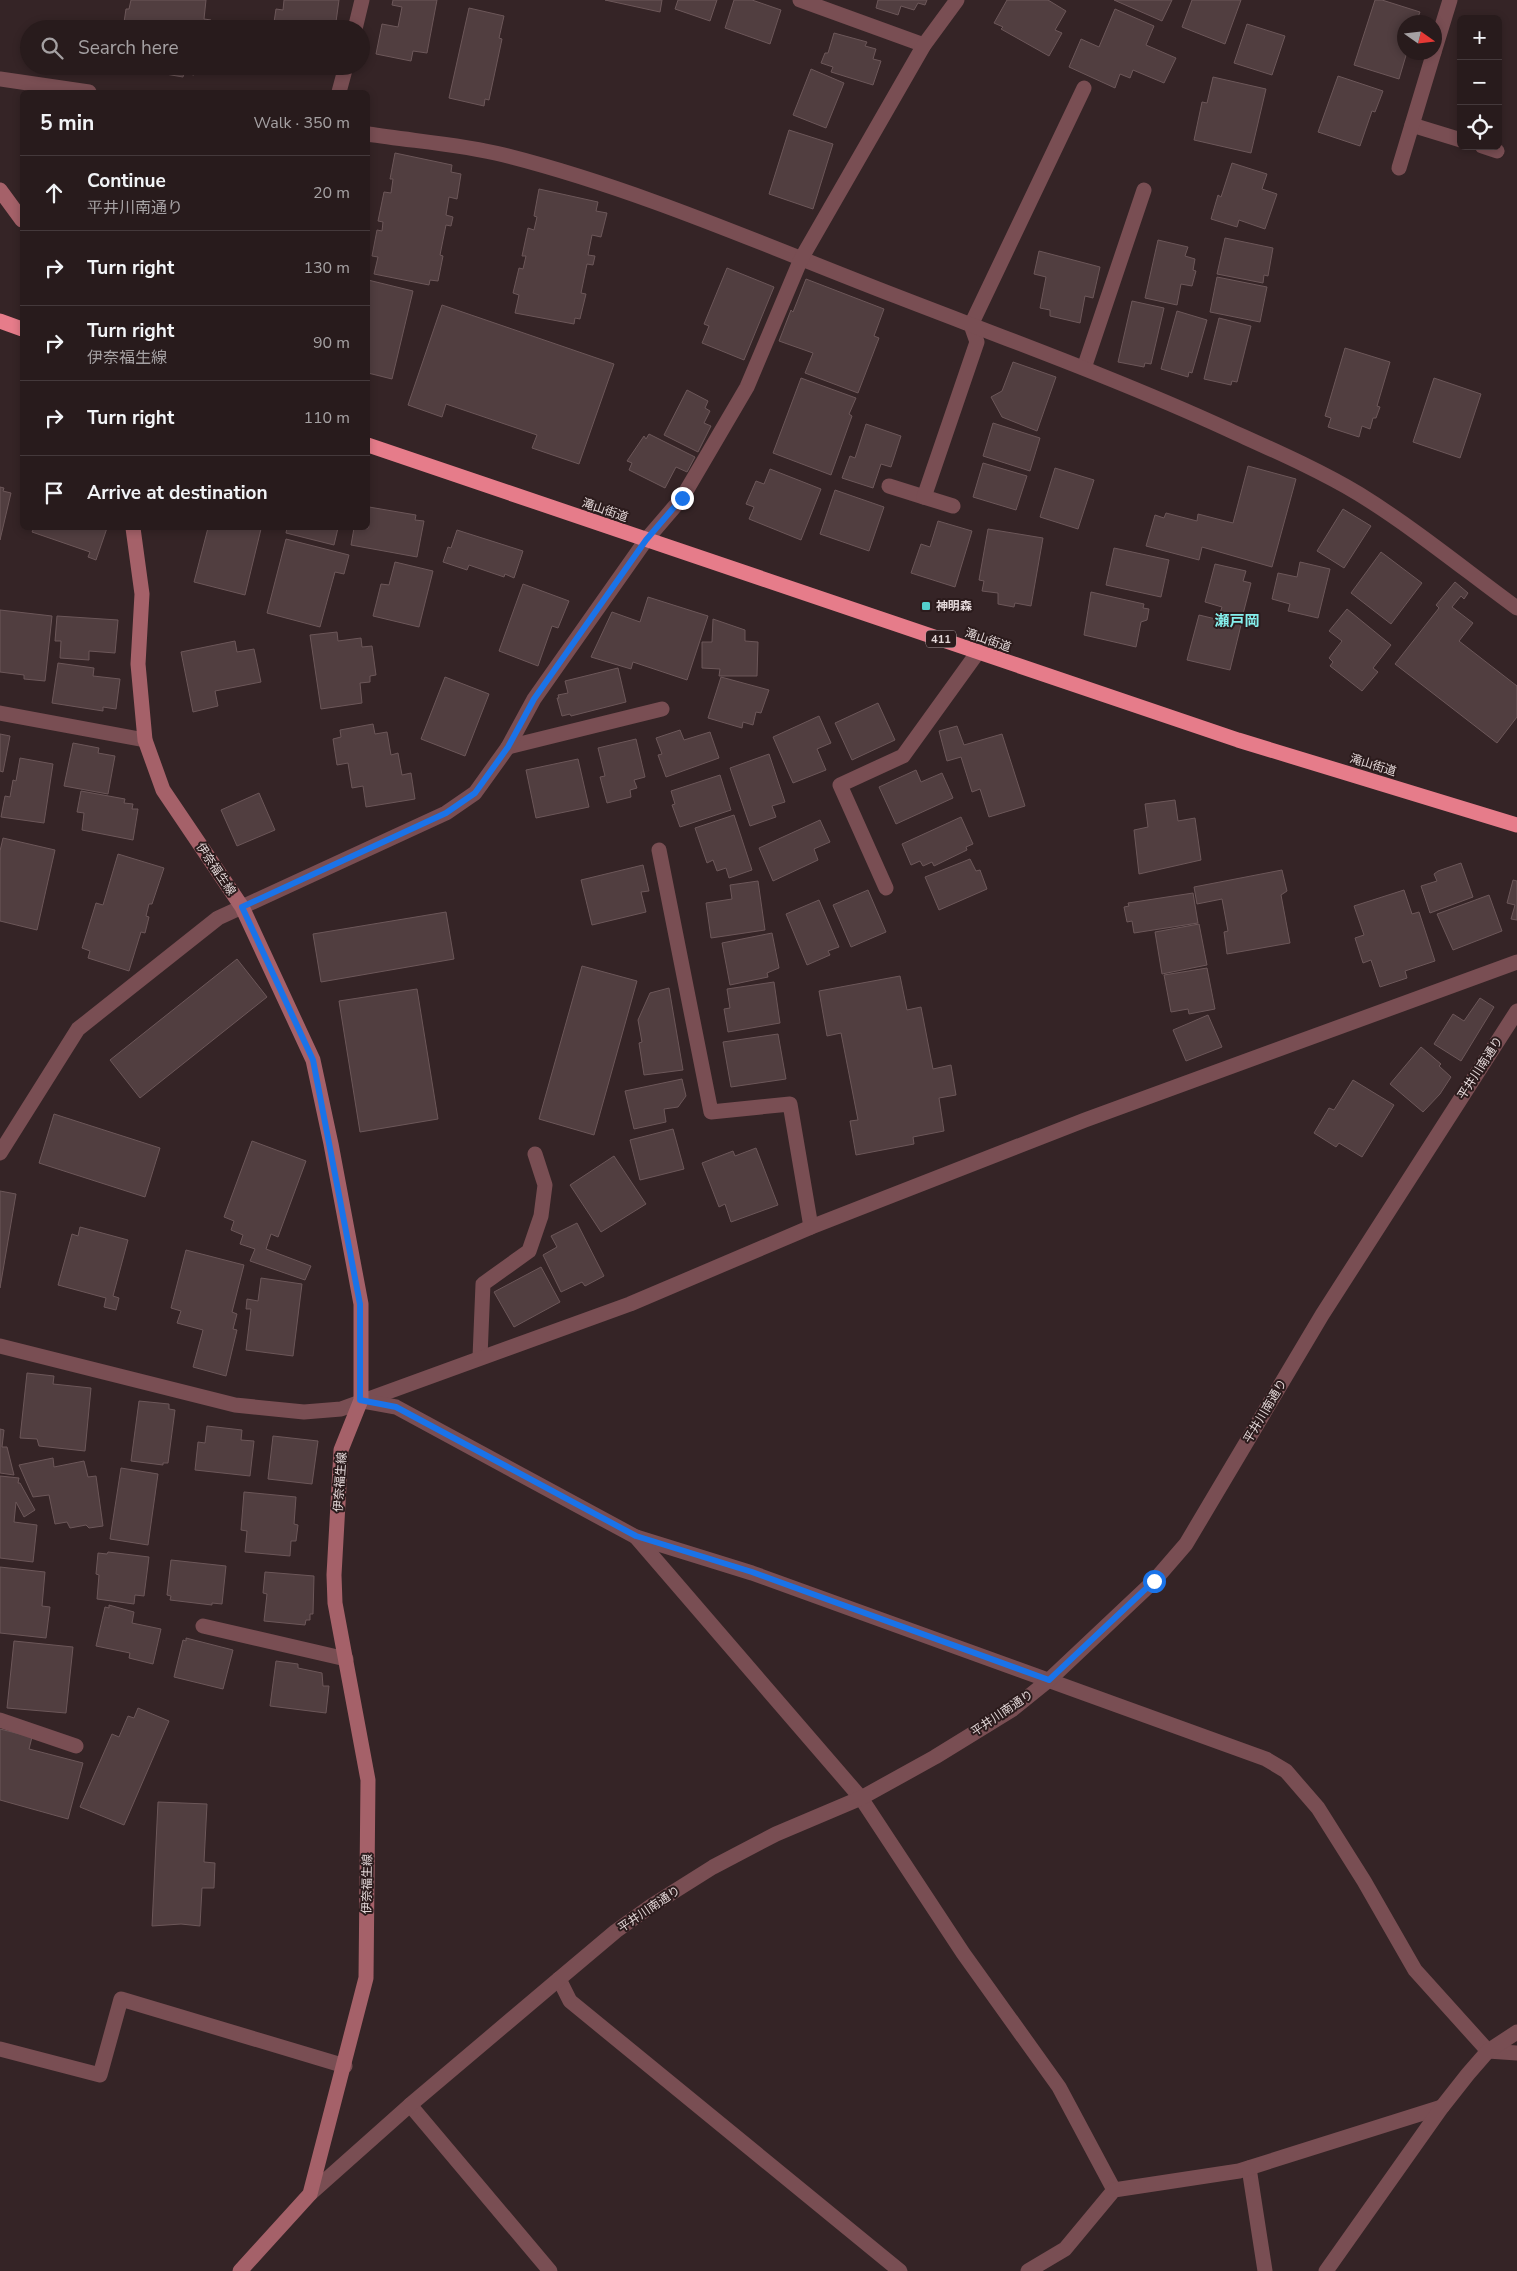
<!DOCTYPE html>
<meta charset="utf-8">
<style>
body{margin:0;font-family:"Nunito Sans","Noto Sans JP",sans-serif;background:#342829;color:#f1f3f6}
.controls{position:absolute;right:15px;top:15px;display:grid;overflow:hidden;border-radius:8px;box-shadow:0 2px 8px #0003}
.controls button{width:45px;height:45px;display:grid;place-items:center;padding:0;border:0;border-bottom:1px solid #44393b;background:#281b1c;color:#f1f3f6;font:25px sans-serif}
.compass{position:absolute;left:1397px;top:15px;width:45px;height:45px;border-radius:50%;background:#281b1c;box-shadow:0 2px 8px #0003;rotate:104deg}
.stop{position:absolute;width:15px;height:15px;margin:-11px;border:4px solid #1a73e8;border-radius:50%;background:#fff}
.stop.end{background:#1a73e8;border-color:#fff;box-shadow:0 1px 5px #0008}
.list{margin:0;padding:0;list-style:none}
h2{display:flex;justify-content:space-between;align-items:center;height:65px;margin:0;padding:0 20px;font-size:21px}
h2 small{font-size:16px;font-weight:400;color:#a5a1a3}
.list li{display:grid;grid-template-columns:32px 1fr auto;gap:15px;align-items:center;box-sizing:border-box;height:75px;padding:0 20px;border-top:1px solid #44393b}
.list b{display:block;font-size:19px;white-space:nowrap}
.list p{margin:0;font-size:16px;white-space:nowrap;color:#a5a1a3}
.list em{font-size:16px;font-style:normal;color:#a5a1a3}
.icon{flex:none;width:28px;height:28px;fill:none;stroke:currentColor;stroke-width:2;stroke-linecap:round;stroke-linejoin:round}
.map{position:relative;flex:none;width:1517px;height:2271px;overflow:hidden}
.search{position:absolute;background:#281b1c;box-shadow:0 2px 8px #0003;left:20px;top:20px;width:350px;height:55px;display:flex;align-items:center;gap:12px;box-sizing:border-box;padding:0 18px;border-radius:28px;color:#a5a1a3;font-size:19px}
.panel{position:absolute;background:#281b1c;box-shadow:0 2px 8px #0003;left:20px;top:90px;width:350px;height:440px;border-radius:8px}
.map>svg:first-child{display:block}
</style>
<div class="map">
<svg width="1517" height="2271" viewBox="0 0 1517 2271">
<rect width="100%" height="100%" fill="#352426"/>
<g fill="#513e40" stroke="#6c5759">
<path d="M131 0H206L204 19 211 20 210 29H123L126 9H129Z"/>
<path d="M284 0H339L335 29H273L276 9 283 10Z"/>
<path d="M393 0H437L427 53 413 51 411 61 376 54 382 24 398 27 402 7 392 5Z"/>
<path d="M605 0H662L660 12Z"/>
<path d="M678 0H717L710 21 675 9Z"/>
<path d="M734 0H752L781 10 770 44 725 28Z"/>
<path d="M878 0H927L925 5 918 3 914 10 901 6 898 15 876 8Z"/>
<path d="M1007 0H1048L1066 11 1055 30 1062 33 1049 56 1001 29 1003 27 994 23Z"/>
<path d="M1114 0H1172L1162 21Z"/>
<path d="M1192 0H1241L1225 44 1182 27Z"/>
<path d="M1375 0H1382L1420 12 1416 22H1404V52H1407L1399 79 1354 65Z"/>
<path d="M469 8 504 16 499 38 502 39 489 100 485 99 484 106 449 98Z"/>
<path d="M1115 9 1154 26 1146 45 1176 58 1164 83 1133 70 1130 78 1120 74 1115 88 1069 67 1081 39 1099 47Z"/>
<path d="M1247 24 1285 36 1272 75 1234 63Z"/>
<path d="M834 33 867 42 865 46 876 49 873 59 881 61 873 85 831 72 833 67 821 63 825 53H828Z"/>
<path d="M119 66H196L194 75 184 73 183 77Z"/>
<path d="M811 69 844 83 826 128 793 115Z"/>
<path d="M1338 76 1383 91 1375 112 1372 111 1360 146 1318 132Z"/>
<path d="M1213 77 1266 89 1251 153 1194 140 1202 102 1207 103Z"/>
<path d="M789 130 833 144 813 209 769 194Z"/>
<path d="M395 153 452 165 451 172 461 174 457 199 449 197 446 215 453 217 451 226 446 225 440 255 443 256 438 281 430 280 429 285 374 274 378 257 372 256 377 230 382 231 383 222 378 221 384 192 391 193 393 179H390Z"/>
<path d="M1232 163 1267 174 1262 189 1277 194 1265 229 1239 220 1237 227 1211 219 1218 195 1221 197Z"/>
<path d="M539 189 598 202 596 211 607 213 601 237 592 235 588 255 595 256 593 265 587 264 581 293 586 294 580 319 575 318 574 324 515 313 519 295 513 293 519 268 523 269 526 256H522L528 228 534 230 537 217 534 216Z"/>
<path d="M1225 238 1273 248 1268 276 1264 275 1263 283 1217 274Z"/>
<path d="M1158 240 1188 247 1185 256 1195 259 1193 270 1196 271 1192 286 1181 284 1177 305 1145 298Z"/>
<path d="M1039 251 1100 267 1093 298 1085 296 1080 323 1050 316V310L1040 308 1046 277 1034 274Z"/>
<path d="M727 268 774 287 744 360 702 343 709 326 704 324Z"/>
<path d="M1217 277 1267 287 1260 322 1210 312Z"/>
<path d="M806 279 884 309 874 336 879 338 858 393 805 373 813 353 779 341 791 310 793 312Z"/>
<path d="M368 280 413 291 392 379 368 373Z"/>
<path d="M1132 301 1164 308 1151 364 1145 363 1144 367 1118 362Z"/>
<path d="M442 305 614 364 579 464 532 448 537 435 446 404 442 417 408 405Z"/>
<path d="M1177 311 1207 320 1192 373 1189 372 1188 377 1161 369Z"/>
<path d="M1219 318 1251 326 1237 382 1232 381 1231 385 1204 379Z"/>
<path d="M1345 348 1390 362 1377 406 1380 407 1376 418H1373L1370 429 1362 426 1359 437 1328 427 1331 418 1325 416Z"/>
<path d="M1013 362 1056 377 1037 431 1002 417 991 397 1002 391Z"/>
<path d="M801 378 856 398 849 414 852 416 831 475 773 453Z"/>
<path d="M1434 378 1481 394 1460 458 1413 442Z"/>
<path d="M687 390 708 401 705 408 710 411 704 423 711 426 698 452 664 435Z"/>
<path d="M993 423 1040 438 1030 471 983 456Z"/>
<path d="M866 424 901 436 891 467 881 464 873 488 842 478 850 456 855 458Z"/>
<path d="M649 434 695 457 687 472 676 467 665 488 629 470 632 463 627 461 644 436 646 439Z"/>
<path d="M983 463 1027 476 1016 510 973 497Z"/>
<path d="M1248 466 1296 479 1272 567 1202 547 1199 560 1146 546 1155 515 1164 518 1166 513 1197 521 1198 514 1233 523Z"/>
<path d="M1055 468 1094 480 1078 529 1040 517Z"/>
<path d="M770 469 821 489 801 540 749 519 754 507 746 504 756 481 764 484Z"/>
<path d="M0 487 4 488 3 491 11 493 0 540Z"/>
<path d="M835 490 884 507 869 551 820 534Z"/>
<path d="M369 507 416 515 415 520 424 521 417 557 351 545 354 528H368Z"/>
<path d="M1343 509 1371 526 1344 568 1317 551Z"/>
<path d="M938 521 972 531 955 587 911 573 921 544 930 547Z"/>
<path d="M34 528H107L96 560 88 557 90 552 32 532Z"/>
<path d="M208 528H254L261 529 245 595 194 582Z"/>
<path d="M287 528H338L334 545 286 533Z"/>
<path d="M988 529 1043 538 1031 606 1015 603 1014 607 998 604V593L982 591 984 581 979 580Z"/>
<path d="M457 530 523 551 514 578 505 574 504 577 469 565 467 570 443 562 448 547 451 548Z"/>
<path d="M286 539 349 555 344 574 335 572 320 627 267 613Z"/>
<path d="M1114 548 1169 560 1161 597 1106 585Z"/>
<path d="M1381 552 1422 583 1391 624 1351 593Z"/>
<path d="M395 562 433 571 419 627 373 616 381 584 389 585Z"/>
<path d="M1300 562 1330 569 1318 618 1288 611 1290 604 1272 599 1278 573 1297 577Z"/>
<path d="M1215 564 1246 571 1243 581 1251 583 1242 618 1220 613 1222 607 1205 602Z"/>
<path d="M1455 582 1468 593 1464 599 1461 596 1452 607 1473 623 1459 641 1517 686V717L1497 743 1395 664 1439 608 1436 605Z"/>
<path d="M523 584 569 601 558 628 552 626 538 666 499 651Z"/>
<path d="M1091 592 1144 604 1143 608 1149 609 1147 620 1141 622 1136 647 1084 635Z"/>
<path d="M648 597 708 616 687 680 633 662 631 669 591 657 612 612 640 622Z"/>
<path d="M1347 609 1391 645 1373 668 1378 672 1362 691 1330 666 1333 662 1329 658 1342 641 1329 631Z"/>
<path d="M0 610 52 616 45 681 24 679V675L0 672Z"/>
<path d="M1199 615 1241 625 1230 670 1187 660Z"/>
<path d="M57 616 118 620 115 653 89 651V660L60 658 61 641H55Z"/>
<path d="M713 619 745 630V641L758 642 757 676H719L720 669 702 668V642H712Z"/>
<path d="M337 632 338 641 361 638 362 647 372 646 376 675 370 676V682L360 683 362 703 321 709 310 635Z"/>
<path d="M235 641 237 652 254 649 261 682 215 691 218 706 193 712 181 652Z"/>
<path d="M58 663 94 668 93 676 120 679 116 709 103 707V711L52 703Z"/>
<path d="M618 668 626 702 571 716 570 714 562 716 557 698H559L558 695 568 693 565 681Z"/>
<path d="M445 677 489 694 465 756 421 739Z"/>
<path d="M721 677 769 690 761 713 756 712 753 725 743 722 742 728 708 718Z"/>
<path d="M878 703 895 740 852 760 835 723Z"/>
<path d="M819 716 831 743 817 749 826 770 793 783 773 737Z"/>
<path d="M373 724 375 734 387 732 391 755 398 753 402 775 411 773 415 799 366 807 363 786 352 788 348 763 337 765 333 739 341 737 340 730Z"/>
<path d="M957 726 964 745 1002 734 1025 806 989 817 980 789 972 792 961 757 947 761 939 731Z"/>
<path d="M680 730 684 740 710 732 719 758 666 777 658 755 662 754 656 738Z"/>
<path d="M0 734 10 736 3 772 0 771Z"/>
<path d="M636 739 645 777 634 780 637 788 630 790 631 797 607 803 600 777 605 776 598 748Z"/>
<path d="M73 743 99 748 98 753 115 756 108 794 64 786Z"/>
<path d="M769 754 785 802 772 806 776 817 750 826 730 768Z"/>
<path d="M20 758 53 764 44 823 1 817 5 796 10 797 13 780 16 781Z"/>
<path d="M578 759 589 807 536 818 526 770Z"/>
<path d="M916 770 921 782 942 773 953 798 896 824 879 787Z"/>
<path d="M720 775 731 810 680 827 672 805 675 804 671 791Z"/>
<path d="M81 791 125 799 124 803 133 804 132 809H138L133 840 82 830 84 813 77 812Z"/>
<path d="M259 793 275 830 237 846 221 810Z"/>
<path d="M1175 800 1178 821 1195 818 1201 860 1139 874 1134 830 1148 827 1145 804Z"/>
<path d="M734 815 752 870 729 878 726 868 717 871 713 860 707 863 695 828Z"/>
<path d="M961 817 973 844 966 847 967 850 934 866 932 862 923 866 920 861 911 865 902 844Z"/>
<path d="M820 820 830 842 814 849 818 860 773 881 759 848Z"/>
<path d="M3 838 55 850 37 930 0 921V851Z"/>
<path d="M118 854 164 868 152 904H149L146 916 149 917 145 933 141 932 129 971 88 958 90 951 82 948 96 903 103 905Z"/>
<path d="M970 859 976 871 980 870 987 889 939 910 925 877Z"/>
<path d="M1461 863 1473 897 1430 913 1421 886 1437 881 1434 874 1438 871Z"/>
<path d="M643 865 649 891 641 892 646 912 592 925 581 880Z"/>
<path d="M1282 870 1287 891 1281 895 1290 943 1227 954 1224 932 1228 931 1222 899 1197 904 1194 887Z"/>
<path d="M1513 880 1517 881V920L1511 919 1515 905 1507 903Z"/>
<path d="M758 881 765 930 711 938 706 903 732 899 730 885Z"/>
<path d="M868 890 886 932 851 947 833 905Z"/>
<path d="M1404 890 1412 914 1419 912 1435 961 1405 971 1407 978 1380 987 1371 960 1363 963 1355 938 1364 935 1354 906Z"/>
<path d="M1193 893 1198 923 1134 933 1132 921 1127 922 1124 907 1129 906 1128 903Z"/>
<path d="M1489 895 1502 931 1453 950 1437 914Z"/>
<path d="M819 900 839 947 828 951 830 955 807 965 786 914Z"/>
<path d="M446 912 454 959 321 982 313 934Z"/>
<path d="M1199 924 1207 965 1162 974 1155 932Z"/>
<path d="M772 933 779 968 767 973 768 977 730 985 722 943Z"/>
<path d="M237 959 267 997 140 1098 110 1060Z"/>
<path d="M582 966 637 981 594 1135 539 1119Z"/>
<path d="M1207 968 1215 1009 1189 1014 1188 1009 1171 1012 1164 975Z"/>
<path d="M900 976 907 1010 921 1007 933 1069 951 1065 956 1095 939 1098 944 1131 913 1137 914 1144 856 1155 850 1121 858 1120 841 1033 827 1036 819 991Z"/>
<path d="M774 982 780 1023 728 1032 724 1009 730 1008 727 989Z"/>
<path d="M669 988 683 1070 644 1075 639 1043 642 1042 638 1020 650 993Z"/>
<path d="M417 989 438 1119 360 1132 339 1001Z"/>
<path d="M1480 998 1494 1007 1461 1061 1434 1044 1453 1014 1464 1021Z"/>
<path d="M1208 1015 1222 1047 1186 1061 1173 1030Z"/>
<path d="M778 1034 786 1079 731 1087 723 1042Z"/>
<path d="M1421 1047 1441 1064 1439 1066 1451 1077 1440 1094 1423 1112 1390 1084Z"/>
<path d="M682 1079 686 1096 678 1107 664 1109 666 1122 634 1129 625 1091Z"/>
<path d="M1353 1080 1394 1105 1362 1157 1339 1143 1336 1147 1314 1133 1329 1108 1334 1110Z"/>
<path d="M54 1114 160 1148 145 1197 39 1163Z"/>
<path d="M673 1129 684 1169 640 1180 630 1140Z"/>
<path d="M252 1141 306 1161 278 1237 271 1234 266 1249 311 1266 305 1280 250 1261 255 1249 240 1244 243 1235 231 1230 234 1221 224 1217Z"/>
<path d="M756 1148 778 1205 731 1222 725 1204 719 1207 702 1163 733 1151 735 1156Z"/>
<path d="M614 1156 646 1204 601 1232 570 1185Z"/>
<path d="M0 1191 16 1194 0 1288Z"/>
<path d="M577 1223 604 1276 585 1286 582 1282 561 1292 543 1255 557 1247 551 1236Z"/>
<path d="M80 1227 128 1240 113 1296 119 1298 116 1310 104 1307 106 1298 58 1285 72 1234 78 1236Z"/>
<path d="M186 1250 244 1265 232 1312 237 1314 233 1329 237 1330 226 1376 193 1367 203 1330 177 1323 181 1311 171 1308Z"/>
<path d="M541 1267 560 1302 514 1327 494 1292Z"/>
<path d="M261 1278 302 1284 293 1356 246 1350 251 1309H246L247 1299 258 1301Z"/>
<path d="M27 1373 54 1376 53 1384 91 1388 85 1451 39 1446 37 1439 20 1438Z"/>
<path d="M139 1401 169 1404V1409L175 1410 168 1463H163V1465L131 1461Z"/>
<path d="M207 1426 242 1430 241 1440 254 1441 250 1476 195 1470 198 1442 205 1443Z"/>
<path d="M0 1429 4 1430 2 1447H7L14 1475 0 1473Z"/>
<path d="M273 1436 318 1441 312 1484 268 1479Z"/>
<path d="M53 1458 54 1467 84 1461 88 1477 96 1476 103 1526 89 1528 86 1525 70 1528 67 1522 55 1524 49 1495 33 1497 19 1465Z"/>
<path d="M121 1468 158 1474 148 1545 110 1539Z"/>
<path d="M0 1476 19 1478 18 1483H20L35 1510 24 1517 16 1502 14 1522 37 1525 33 1562 0 1558Z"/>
<path d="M244 1492 296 1497 294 1524 298 1525 296 1541H291L290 1556 245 1552 247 1531 241 1530Z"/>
<path d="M108 1552 149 1557 144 1596 135 1595 134 1604 97 1599 99 1575 96 1574 98 1553 107 1554Z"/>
<path d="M171 1560 226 1566 222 1604 212 1603V1605L170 1600 171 1596 167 1595Z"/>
<path d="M0 1567 45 1572 42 1606 50 1607 46 1638 0 1633Z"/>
<path d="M265 1572 314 1576 313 1614H310V1620H306L305 1625 264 1621 267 1594 263 1593Z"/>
<path d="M109 1605 134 1612 132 1623 161 1629 153 1664 129 1658 130 1653 96 1646 105 1607 109 1608Z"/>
<path d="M186 1638 233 1650 223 1689 174 1677 183 1640 186 1641Z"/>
<path d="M14 1641 73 1647 66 1713 7 1708Z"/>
<path d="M276 1661 298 1664V1668L322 1673 323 1686H329L326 1713 270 1706Z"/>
<path d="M138 1708 169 1721 124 1825 80 1807 112 1734 119 1737 128 1716 134 1718Z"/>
<path d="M0 1729 32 1737 29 1749 83 1763 68 1819 0 1800Z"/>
<path d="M158 1802 207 1804 204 1862 215 1863 214 1888H202L200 1926 181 1924 152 1926Z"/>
</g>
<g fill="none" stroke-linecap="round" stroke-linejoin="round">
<g stroke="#794e53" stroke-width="15">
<path d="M800 0 924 45"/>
<path d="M1412 125 1461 140"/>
<path d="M1482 146 1497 151"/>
<path d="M1084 368 1144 190"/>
<path d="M889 486 924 497"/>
<path d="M953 506 924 497 977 342 971 325 1084 88"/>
<path d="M508 747 662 709"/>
<path d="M659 850 711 1112 790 1104 811 1227"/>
<path d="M886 888 840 785 903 756 978 652"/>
<path d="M0 1153 78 1029 218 918 242 907"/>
<path d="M480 1357 483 1284 529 1251 541 1216 545 1185 535 1154"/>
<path d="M203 1626 346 1659"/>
<path d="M559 1979 570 2001 900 2271"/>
<path d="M410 2105 550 2271"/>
</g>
<g stroke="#794e53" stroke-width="15">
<path d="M355 29 362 0"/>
<path d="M1434 52 1450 0"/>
<path d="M0 79 89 92"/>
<path d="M339 92 346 66"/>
<path d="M368 134C412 141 461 144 504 155 639 189 766 246 896 296 1007 339 1120 380 1229 430 1273 450 1317 469 1359 494 1414 528 1465 570 1517 608"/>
<path d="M1399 168 1434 52"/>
<path d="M0 713 145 740"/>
<path d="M242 907 446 813 475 793 508 747 534 699 646 540 682 498 747 387 801 259 924 45 957 0"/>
<path d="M0 1346 235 1405 304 1412 341 1409 630 1304 811 1227 1085 1120 1517 962"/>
<path d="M363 1401 396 1407 636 1537 752 1573 1266 1759 1286 1771 1318 1808 1364 1881 1415 1970 1488 2051 1517 2053"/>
<path d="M636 1537 861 1798 963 1953 1059 2087 1114 2190"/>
<path d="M0 1720 76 1746"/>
<path d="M0 2049 100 2075 121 1999 345 2066"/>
<path d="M1249 2168 1265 2271"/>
<path d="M310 2194 410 2105 559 1979 616 1931 651 1906 713 1867 776 1834 861 1798 935 1757 1013 1709 1049 1680 1154 1581 1186 1544 1322 1315 1517 1011"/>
<path d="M1028 2271 1065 2249 1114 2190 1239 2171 1442 2107"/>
<path d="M1326 2271 1442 2107 1468 2074 1488 2051 1517 2032"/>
</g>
<g stroke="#a56169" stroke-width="15">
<path d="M0 190 22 220"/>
<path d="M133 528 142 594 138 664 145 740 163 790 242 907 313 1060 331 1144 361 1304V1400L341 1450 334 1575 335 1603 368 1780 366 1978 310 2194 240 2271"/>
</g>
<g stroke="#e67c8a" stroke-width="15">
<path d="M0 321 22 329"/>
<path d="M368 445 1238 740 1517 825"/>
</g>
</g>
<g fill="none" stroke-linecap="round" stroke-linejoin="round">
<path stroke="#1a73e8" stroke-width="6" d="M682 498 646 540 534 699 508 747 475 793 446 813 242 907 313 1060 360 1304V1400L396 1407 636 1536 752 1572 1049 1680 1154 1581"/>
</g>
<rect fill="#53cdca" stroke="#2b1b1c" stroke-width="2" x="921" y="601" width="10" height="10" rx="2.5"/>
<g text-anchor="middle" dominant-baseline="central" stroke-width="4" stroke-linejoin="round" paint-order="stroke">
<rect fill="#2b1b1c" stroke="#ac9fa0" stroke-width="1" x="926" y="630.5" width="30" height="17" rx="4"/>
<g font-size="11" font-weight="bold" fill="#e4d8d9">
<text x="941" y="639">411</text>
</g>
<g font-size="12" fill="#e4d8d9" stroke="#2b1b1c">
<text transform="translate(605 510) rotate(19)">滝山街道</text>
<text transform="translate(988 640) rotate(19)">滝山街道</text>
<text transform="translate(1373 765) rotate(17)">滝山街道</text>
<text transform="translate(216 869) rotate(56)">伊奈福生線</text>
<text transform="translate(1480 1068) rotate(-57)">平井川南通り</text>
<text transform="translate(1265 1411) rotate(-59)">平井川南通り</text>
<text transform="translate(340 1482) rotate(-86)">伊奈福生線</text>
<text transform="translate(1002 1713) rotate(-34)">平井川南通り</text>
<text transform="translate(367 1884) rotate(-89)">伊奈福生線</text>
<text transform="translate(649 1909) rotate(-34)">平井川南通り</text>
</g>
<g font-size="12" font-weight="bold" fill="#e4d8d9" stroke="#2b1b1c" text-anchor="start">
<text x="936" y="606">神明森</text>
</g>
<g font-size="15" font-weight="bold" fill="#85f0ed" stroke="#2b1b1c">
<text x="1237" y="621">瀬戸岡</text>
</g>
</g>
</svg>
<div class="controls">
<button>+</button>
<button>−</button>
<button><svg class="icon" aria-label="locate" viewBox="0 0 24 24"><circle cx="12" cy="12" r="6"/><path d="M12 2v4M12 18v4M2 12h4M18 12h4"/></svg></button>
</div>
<svg class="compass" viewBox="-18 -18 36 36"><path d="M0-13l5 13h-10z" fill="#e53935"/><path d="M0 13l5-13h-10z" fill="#a5a1a3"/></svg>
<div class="stop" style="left:1154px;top:1581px"></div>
<div class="stop end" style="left:682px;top:498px"></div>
<div class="search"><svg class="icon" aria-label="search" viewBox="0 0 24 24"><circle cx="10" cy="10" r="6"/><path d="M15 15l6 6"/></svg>Search here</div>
<section class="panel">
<h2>5 min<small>Walk · 350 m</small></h2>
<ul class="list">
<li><svg class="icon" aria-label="ahead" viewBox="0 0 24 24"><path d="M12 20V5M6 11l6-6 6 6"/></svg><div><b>Continue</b><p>平井川南通り</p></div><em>20 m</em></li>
<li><svg class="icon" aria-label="right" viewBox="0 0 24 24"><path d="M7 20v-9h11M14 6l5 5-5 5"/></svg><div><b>Turn right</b></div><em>130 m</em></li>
<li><svg class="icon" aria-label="right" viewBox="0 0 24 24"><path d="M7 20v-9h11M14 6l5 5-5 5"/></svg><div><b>Turn right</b><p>伊奈福生線</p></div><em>90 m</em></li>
<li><svg class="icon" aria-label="right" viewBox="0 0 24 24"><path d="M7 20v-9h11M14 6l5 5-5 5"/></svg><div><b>Turn right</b></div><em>110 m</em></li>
<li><svg class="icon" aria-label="arrive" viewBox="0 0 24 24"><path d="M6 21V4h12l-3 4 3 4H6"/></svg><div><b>Arrive at destination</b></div></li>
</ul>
</section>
</div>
